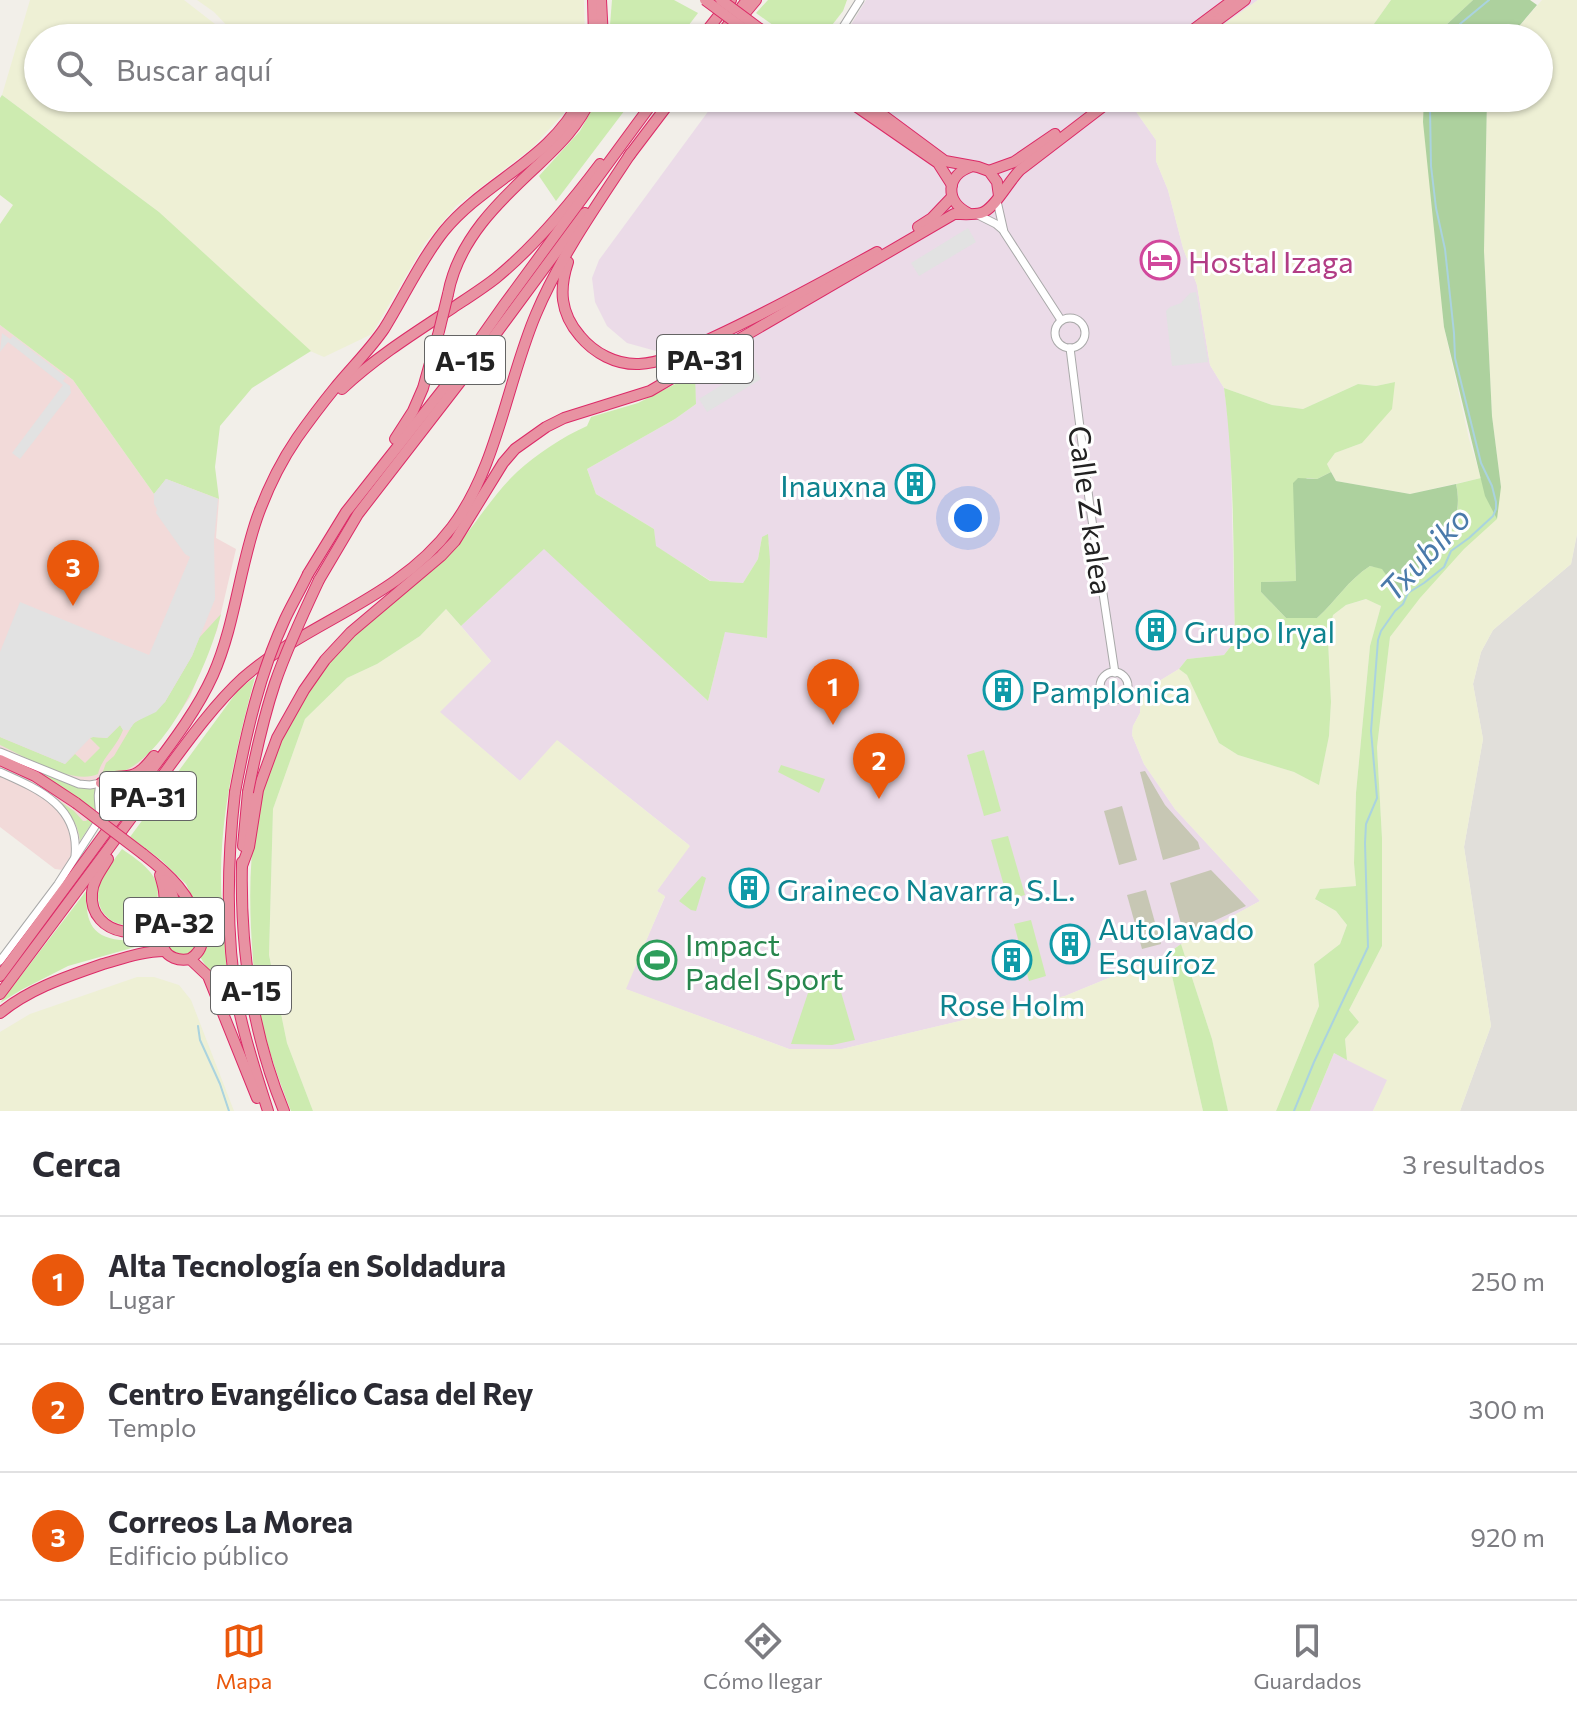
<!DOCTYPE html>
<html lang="es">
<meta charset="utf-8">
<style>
body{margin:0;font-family:Commissioner,sans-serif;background:#f7f7f7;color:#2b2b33}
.you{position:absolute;left:968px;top:518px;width:28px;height:28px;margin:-20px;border:6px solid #fff;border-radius:50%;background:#1a73e8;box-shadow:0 0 0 12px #1a73e833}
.badge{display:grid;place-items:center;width:52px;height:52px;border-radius:50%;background:#ea580c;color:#fff;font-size:26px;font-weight:700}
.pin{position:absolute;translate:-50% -66px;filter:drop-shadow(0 2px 4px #0008)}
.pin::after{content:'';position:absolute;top:42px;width:28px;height:24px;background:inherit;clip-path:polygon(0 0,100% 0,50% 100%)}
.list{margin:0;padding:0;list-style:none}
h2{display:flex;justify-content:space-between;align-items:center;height:104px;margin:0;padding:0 32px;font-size:34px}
h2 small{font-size:26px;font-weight:400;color:#7c7c81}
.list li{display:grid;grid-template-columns:52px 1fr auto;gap:24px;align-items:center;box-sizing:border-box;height:128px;padding:0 32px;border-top:2px solid #e1e1e2}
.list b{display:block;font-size:30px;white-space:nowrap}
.list p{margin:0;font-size:26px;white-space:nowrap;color:#7c7c81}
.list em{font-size:26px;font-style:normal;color:#7c7c81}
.icon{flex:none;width:44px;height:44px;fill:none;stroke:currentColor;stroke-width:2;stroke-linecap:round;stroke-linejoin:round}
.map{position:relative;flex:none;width:1577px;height:1111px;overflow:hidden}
.search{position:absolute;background:#fff;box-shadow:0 2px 6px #0004;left:24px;right:24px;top:24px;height:88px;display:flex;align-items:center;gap:20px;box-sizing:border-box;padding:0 28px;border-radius:44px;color:#7c7c81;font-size:30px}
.sheet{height:488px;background:#fff}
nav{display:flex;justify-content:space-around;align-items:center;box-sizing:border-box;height:112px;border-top:2px solid #e1e1e2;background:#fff;font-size:22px;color:#7c7c81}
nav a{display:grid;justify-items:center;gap:4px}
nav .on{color:#ea580c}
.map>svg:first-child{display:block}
</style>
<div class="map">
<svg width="1577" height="1111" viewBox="0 0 1577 1111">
<rect width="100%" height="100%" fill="#f2efe9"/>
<path fill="#f2dad9" d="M0 325 73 380 154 494 166 479 219 499 216 538 236 549 217 630 190 697 170 727 84 831 63 870 55 869 0 827Z"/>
<g fill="#ebdbe8">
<path d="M866 0H1258L1206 38H843Z"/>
<path d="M718 98H1132L1137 113 1156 140V161L1168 190 1183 248 1197 285 1210 365 1224 388 1229 426 1231 466 1235 641 1224 655 1187 659 1179 669 1151 686 1141 701 1140 713 1133 726 1132 735 1144 764 1175 809 1260 901 1181 944 1167 954 1065 996 842 1049H789L625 989 665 897 657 891 689 845 558 741 520 781 439 712 491 661 461 626 544 548 708 701 725 631 767 638 769 543 762 537 758 559 743 583 711 581 655 546 654 529 596 494 587 469 675 419 696 404 694 374 667 351H656L627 343 607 326 595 302 592 278 599 260Z"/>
<path d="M1334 1053 1388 1080 1373 1111H1310Z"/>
</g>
<path fill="#e1dfda" d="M1577 534V1111H1460L1491 1026 1464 847 1483 739 1473 684 1481 652 1493 630 1571 564Z"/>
<g fill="#c7c7b4">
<path d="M1145 771 1165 805 1198 842 1200 849 1163 860 1140 772Z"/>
<path d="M1122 806 1137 860 1119 865 1104 811Z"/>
<path d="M1211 870 1246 906 1184 935 1170 883Z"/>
<path d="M1146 890 1161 944 1142 949 1127 895Z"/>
</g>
<g fill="#eef0d5">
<path d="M30 0H184L224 31 234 36 235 34 214 12 197 0H584L585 38H38V98H572L564 113 532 148 456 206 425 243 372 334 324 357 310 351 159 212 2 95Z"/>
<path d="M1258 0H1391L1364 38H1204Z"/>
<path d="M1542 0H1577V534L1571 564 1493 630 1481 652 1473 684 1483 739 1464 847 1491 1026 1460 1111H1373L1387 1080 1347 1060 1345 1039 1359 1022 1349 1010 1382 946V838L1377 747 1390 637 1501 487 1492 416 1484 251 1487 98H1539V38H1509Z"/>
<path d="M1132 98H1426L1444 327 1469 439 1481 478 1410 494 1336 481 1327 464 1335 453 1362 443 1395 382 1376 386 1358 384 1303 409 1272 405 1224 388 1210 365 1197 285 1183 248 1168 190 1156 161V140L1137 113Z"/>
<path d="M1367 599 1381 606 1370 646 1356 793 1354 863 1356 886 1321 889 1316 900 1336 911 1347 925 1340 944 1314 964 1319 1006 1276 1111H1228L1212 1039 1181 944 1260 901 1175 809 1144 764 1132 735 1133 726 1140 713 1141 701 1151 686 1179 669 1187 675 1219 743 1238 755 1294 772 1319 784 1329 736 1331 702 1328 640 1333 615 1346 605Z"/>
<path d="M446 609 491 661 440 712 520 781 557 740 690 846 657 891 665 896 626 989 789 1049H842L1065 996 1167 954 1203 1111H313L287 1043 269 955 273 809 305 719 347 678 377 664 420 636Z"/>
<path d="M137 977H154L179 985 191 1000 234 1111H0V1032L30 1014Z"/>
</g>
<g fill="#cdebb0">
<path d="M612 0H674L698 13 679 38H609Z"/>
<path d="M768 0H847L843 11 822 38H791L756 13Z"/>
<path d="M1391 0H1473L1445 26 1441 38H1364Z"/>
<path d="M2 95 159 212 311 351 252 388 220 426 215 467 219 499 166 479 154 494 73 380 0 325V224L13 205 0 195V98Z"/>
<path d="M598 98H634L556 201 539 176 580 131Z"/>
<path d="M695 374 696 404 675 419 587 469 596 494 654 529 656 546 710 581 743 583 758 559 762 537 768 534 770 561 767 638 725 632 708 701 544 549 461 626 446 609 420 636 377 664 347 678 305 719 273 809 269 955 287 1043 313 1111H291C277 1076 262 1032 256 995 254 983 254 971 253 959 248 898 248 831 268 772 284 724 314 676 350 639 379 608 417 587 447 557 472 531 491 496 517 472 537 454 562 437 587 426L591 417 638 403Z"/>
<path d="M1395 382 1392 409 1362 443 1335 453 1327 464 1331 472 1317 479 1307 478 1294 488 1296 581 1261 582V592L1286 618H1317C1336 601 1348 580 1370 566L1382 568 1395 588C1403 583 1407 577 1414 570 1418 566 1424 563 1429 558 1451 536 1463 515 1456 484L1481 478 1497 519 1464 549 1420 598 1390 637 1377 747 1382 838V946L1349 1010 1359 1022 1345 1039 1347 1060 1334 1053 1310 1111H1276L1319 1006 1314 964 1340 944 1347 925 1336 911 1315 899 1320 889 1356 886 1354 863 1356 793 1370 646 1381 606 1366 599 1346 605 1333 615 1328 640 1331 702 1329 736 1319 785 1294 772 1238 755 1219 743 1187 675 1179 669 1187 659 1224 655 1235 641C1233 557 1235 471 1224 388L1272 405 1303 409 1358 384 1376 386Z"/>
<path d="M221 614C210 661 171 748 126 770 120 773 110 774 102 774L106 763 114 756 133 724 165 702 192 656 199 638Z"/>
<path d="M255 677C238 742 222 803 221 871 220 916 230 961 226 1006L215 980 200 957 206 943 205 926 186 884 161 860 130 837 239 689Z"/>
<path d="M120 725 123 730C117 747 102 757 98 774 73 786 24 756 0 745V737L65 764 75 754 85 763 100 748 90 738 93 737 107 738Z"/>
<path d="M984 750 1001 811 984 816 967 755Z"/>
<path d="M0 755 71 785 82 787 97 786V815L80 841C78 818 63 806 46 792L74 811 83 821H86L91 816V808Z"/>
<path d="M781 765 825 779 819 793 778 772Z"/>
<path d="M137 778 103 819C103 781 95 784 137 778Z"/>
<path d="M1008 836 1025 895 1008 900 991 840Z"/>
<path d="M122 849C132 856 143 863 151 873 176 905 127 947 102 911 98 903 97 895 99 887 103 873 114 860 122 849Z"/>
<path d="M702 876 706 878 696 911 691 910 679 901Z"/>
<path d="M87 890C85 917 89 937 120 940 130 941 142 936 151 933L153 942 68 966 21 990 0 1003Z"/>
<path d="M1031 920 1046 976 1029 981 1014 924Z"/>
<circle cx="182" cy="940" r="15"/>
<path d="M1181 944 1212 1039 1228 1111H1203L1167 954Z"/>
<path d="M814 975 825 977 836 975 855 1040 832 1045 791 1044Z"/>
</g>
<g fill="#add19e">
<path d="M1473 0H1530L1537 5 1509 38H1441L1445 26Z"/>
<path d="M1424 98H1487L1484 251 1492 416 1501 487 1497 519 1485 496 1444 327 1423 122Z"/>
<path d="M1331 472 1336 481 1410 494 1456 484C1463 515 1450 539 1427 560 1420 567 1414 570 1408 579L1410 584 1404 593 1395 588 1382 569 1370 566C1348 580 1336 601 1317 618H1286L1261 592V582L1296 581 1293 483 1298 478 1317 479Z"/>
</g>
<g fill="#e2e2e2">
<path d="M968 228 976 242 919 276 911 263Z"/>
<path d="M1196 292 1208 362 1172 366 1166 311 1170 307 1181 303 1190 293Z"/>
<path d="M2 333 10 339 13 336 66 377 63 381 70 386 71 393 20 459 12 453 63 385 8 342 0 352Z"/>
<path d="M753 366 761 379 707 412 699 399Z"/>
<path d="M166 479 218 499 214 540 215 599 192 656 165 702 156 712 135 722 129 730H123L120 725 107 738 93 737 90 738 65 764 0 737V652L20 602 149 655 190 557 185 554 156 513 157 509 154 504V494Z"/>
</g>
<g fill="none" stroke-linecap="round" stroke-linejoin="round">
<g stroke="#aad3df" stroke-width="2">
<path d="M1450 38 1460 24 1489 0"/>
<path d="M1432 101 1433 98"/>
<path d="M198 1026 200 1040 220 1084 229 1111"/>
<path d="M1294 1111 1314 1062 1368 947 1365 843 1366 824 1377 798 1371 731 1378 640 1381 631 1395 611 1403 604 1408 593 1424 583 1444 567 1451 551 1469 538 1493 516 1496 509V502L1492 486 1481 463 1455 358 1454 333 1445 249 1436 208 1431 166 1430 108"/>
</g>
<defs>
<g id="minor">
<path d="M836 38 860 0"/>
<path d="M997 201 1004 232 1061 320"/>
<path d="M976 214 996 224 1003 230"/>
<circle cx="1070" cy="333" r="15"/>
<path d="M1070 348 1090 507 1115 673"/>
<circle cx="1114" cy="686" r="14"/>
<path d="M0 752 79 784 90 785 101 783"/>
<path d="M0 772C38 789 80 806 75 856"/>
<path d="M0 961 58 884 99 820C101 805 95 798 101 783"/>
</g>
<g id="highway">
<path d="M593 0 594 38"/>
<path d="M601 0 603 38"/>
<path d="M738 18 746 12 756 0"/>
<path d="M760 29 773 38"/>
<path d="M701 38 731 0"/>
<path d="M718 38 747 0"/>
<path d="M1182 38 1233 0"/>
<path d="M1194 38 1245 0"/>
<path d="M844 98 938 163 952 185"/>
<path d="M860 98 945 161 978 167 989 171 997 182 999 196"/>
<path d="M629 156 673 98"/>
<path d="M989 171 1014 162 1055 134"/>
<path d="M968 213C945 201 946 176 970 167"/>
<path d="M918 227 932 218 952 197"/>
<path d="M568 262C559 289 560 313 580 336 594 353 616 365 639 364 665 363 690 348 714 337 770 311 823 282 877 252"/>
<path d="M448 294C458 240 499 201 538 165 559 145 579 126 591 98"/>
<path d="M342 389C375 358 413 334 451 309 466 299 482 289 496 278 535 246 570 204 600 164"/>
<path d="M395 439 413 411 423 388 439 331"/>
<path d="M308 574 346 512 459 369 504 305 656 98"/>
<path d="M319 580 358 514 467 373 585 213"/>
<path d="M0 760 35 776 76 803"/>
<path d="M101 783C111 776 115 777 127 776 139 775 147 765 154 756"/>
<path d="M235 792C227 863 225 934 238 1005 245 1041 257 1076 268 1111"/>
<path d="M243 846 248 792"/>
<path d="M143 854C169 874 192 895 199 928"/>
<path d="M108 859C102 869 93 880 92 893 88 937 154 947 164 906 166 895 163 885 160 875"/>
<path d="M242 862C240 946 252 1033 284 1111"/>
<path d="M242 866 249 847 258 790 266 768 277 738 304 690 325 660 351 632 441 556 455 541 503 463 515 449 546 427 564 418 650 391 954 214C963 214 973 215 981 213 994 210 1008 182 1020 170L1114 98"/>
<path d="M165 880C175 895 176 906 172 923"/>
<path d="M190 959C207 948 205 930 187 921L172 923C152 940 165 964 190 959L208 976 257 1098"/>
<path d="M0 976C46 914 91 853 136 791 163 754 194 717 213 675 235 625 239 570 257 518 267 490 280 463 297 438 309 421 321 405 334 389 350 369 369 351 384 329 404 297 420 261 444 231 485 181 552 159 581 98"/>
<path d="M0 994C49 928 99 862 148 795 176 758 209 709 243 678 309 620 396 601 452 527 497 468 507 382 536 314 560 257 597 205 631 153"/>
<path d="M0 1013C31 988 66 977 103 964 124 958 143 951 165 951"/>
</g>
</defs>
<use href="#minor" stroke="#a9a9a9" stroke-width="9"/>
<use href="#highway" stroke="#dc2a67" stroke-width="12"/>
<use href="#minor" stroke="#fff" stroke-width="7"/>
<use href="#highway" stroke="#e892a2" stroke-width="10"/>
<defs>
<g id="highway-bridge">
<path d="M705 0 755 37"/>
<path d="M721 0 760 29"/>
<path d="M439 331 448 294"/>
<path d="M235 792C246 733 260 673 285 619 292 604 301 589 308 574"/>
<path d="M248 792C255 756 263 719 275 683 287 648 303 614 319 580"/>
<path d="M76 803 143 854"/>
</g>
</defs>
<use href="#highway-bridge" stroke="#dc2a67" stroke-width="12" stroke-linecap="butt"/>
<use href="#highway-bridge" stroke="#e892a2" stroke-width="10"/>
</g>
<defs>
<symbol id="hotel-ring" viewBox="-11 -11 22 22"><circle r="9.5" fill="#fff" stroke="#d1479c" stroke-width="1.5"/><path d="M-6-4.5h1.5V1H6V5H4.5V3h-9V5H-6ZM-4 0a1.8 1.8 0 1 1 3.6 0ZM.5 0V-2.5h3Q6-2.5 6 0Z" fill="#d1479c"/></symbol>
<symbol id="building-ring" viewBox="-11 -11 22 22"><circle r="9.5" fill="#fff" stroke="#0f9aa8" stroke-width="1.5"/><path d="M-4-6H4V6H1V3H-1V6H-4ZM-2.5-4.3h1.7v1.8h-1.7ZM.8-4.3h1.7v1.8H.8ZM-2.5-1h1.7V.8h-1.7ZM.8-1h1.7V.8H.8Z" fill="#0f9aa8"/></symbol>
<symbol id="stadium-ring" viewBox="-11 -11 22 22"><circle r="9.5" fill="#fff" stroke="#2e9e5b" stroke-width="1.5"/><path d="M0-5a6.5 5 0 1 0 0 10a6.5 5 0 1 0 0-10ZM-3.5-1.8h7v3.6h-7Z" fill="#2e9e5b"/></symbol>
</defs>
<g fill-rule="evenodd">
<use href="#hotel-ring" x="1138" y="238" width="44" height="44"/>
<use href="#building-ring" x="893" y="462" width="44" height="44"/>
<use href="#building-ring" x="1134" y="608" width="44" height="44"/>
<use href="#building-ring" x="981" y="668" width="44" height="44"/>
<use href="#building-ring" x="727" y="866" width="44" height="44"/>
<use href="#building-ring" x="1048" y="922" width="44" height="44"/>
<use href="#stadium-ring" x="635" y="938" width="44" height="44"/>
<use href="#building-ring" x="990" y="938" width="44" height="44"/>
</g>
<g text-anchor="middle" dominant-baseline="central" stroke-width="6" stroke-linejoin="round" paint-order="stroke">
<g fill="#fff" stroke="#646464" stroke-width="2">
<rect x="657" y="335" width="96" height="48" rx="6"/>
<rect x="425" y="336" width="80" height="48" rx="6"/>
<rect x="100" y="772" width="96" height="48" rx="6"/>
<rect x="124" y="898" width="100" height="48" rx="6"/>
<rect x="211" y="966" width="80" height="48" rx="6"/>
</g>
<g font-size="28" font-weight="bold" fill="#222">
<text x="705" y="359">PA-31</text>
<text x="465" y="360">A-15</text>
<text x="148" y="796">PA-31</text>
<text x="174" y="922">PA-32</text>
<text x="251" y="990">A-15</text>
</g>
<g font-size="30" fill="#b23c85" stroke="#fff" text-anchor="start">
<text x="1188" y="260">Hostal Izaga</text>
</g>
<g font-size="30" fill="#0d838f" stroke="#fff" text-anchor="start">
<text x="887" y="484" text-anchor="end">Inauxna</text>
<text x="1184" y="630">Grupo Iryal</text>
<text x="1031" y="690">Pamplonica</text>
<text x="777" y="888">Graineco Navarra, S.L.</text>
<text x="1098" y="927">Autolavado<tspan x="1098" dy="34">Esquíroz</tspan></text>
<text x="1012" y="1003" text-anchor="middle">Rose Holm</text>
</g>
<g font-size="30" fill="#222" stroke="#fff">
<text transform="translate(1092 510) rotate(82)">Calle Z kalea</text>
</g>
<g font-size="30" fill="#27864d" stroke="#fff" text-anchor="start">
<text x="685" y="943">Impact<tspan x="685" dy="34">Padel Sport</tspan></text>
</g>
<g font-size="32" font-style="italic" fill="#4a7aab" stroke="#fff">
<text transform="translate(1424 553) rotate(-47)">Txubiko</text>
</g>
</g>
</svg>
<div class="you"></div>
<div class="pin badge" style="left:833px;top:725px">1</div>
<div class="pin badge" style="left:879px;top:799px">2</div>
<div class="pin badge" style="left:73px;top:606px">3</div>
<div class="search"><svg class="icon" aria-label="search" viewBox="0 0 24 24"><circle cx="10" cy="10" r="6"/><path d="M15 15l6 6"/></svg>Buscar aquí</div>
</div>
<section class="sheet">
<h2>Cerca<small>3 resultados</small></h2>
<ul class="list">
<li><span class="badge">1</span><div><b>Alta Tecnología en Soldadura</b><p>Lugar</p></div><em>250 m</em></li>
<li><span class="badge">2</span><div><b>Centro Evangélico Casa del Rey</b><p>Templo</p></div><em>300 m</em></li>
<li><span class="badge">3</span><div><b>Correos La Morea</b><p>Edificio público</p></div><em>920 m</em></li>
</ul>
</section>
<nav>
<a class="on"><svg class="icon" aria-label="map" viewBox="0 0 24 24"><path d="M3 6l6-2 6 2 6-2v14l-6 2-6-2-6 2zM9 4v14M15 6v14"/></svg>Mapa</a>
<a><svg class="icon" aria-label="directions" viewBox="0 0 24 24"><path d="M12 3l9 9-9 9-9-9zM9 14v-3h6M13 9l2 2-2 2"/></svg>Cómo llegar</a>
<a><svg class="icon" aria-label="saved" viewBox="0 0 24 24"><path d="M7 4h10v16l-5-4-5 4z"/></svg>Guardados</a>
</nav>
